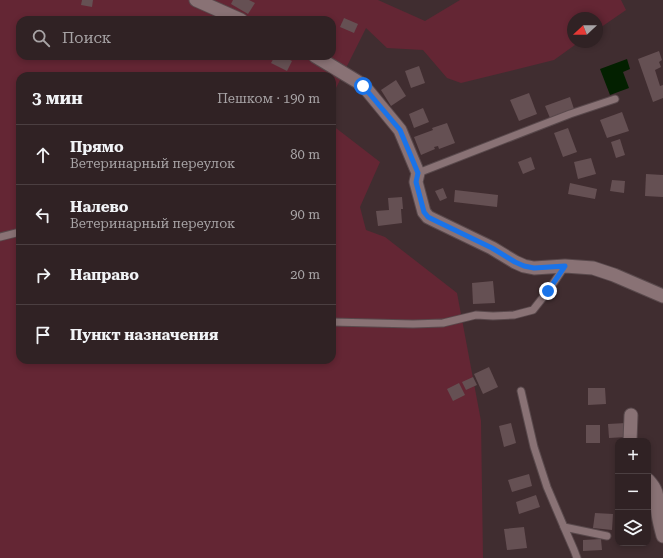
<!DOCTYPE html>
<html lang="ru">
<meta charset="utf-8">
<style>
body{margin:0;font-family:"Roboto Serif",serif;background:#3c2f31;color:#f1f3f6}
.controls{position:absolute;right:12px;bottom:12px;display:grid;overflow:hidden;border-radius:8px;box-shadow:0 2px 6px #0003}
.controls button{width:36px;height:36px;display:grid;place-items:center;padding:0;border:0;border-bottom:1px solid #4b3f41;background:#302224;color:#f1f3f6;font:20px sans-serif}
.compass{position:absolute;left:567px;top:12px;width:36px;height:36px;border-radius:50%;background:#302224;box-shadow:0 2px 6px #0003;rotate:248deg}
.stop{position:absolute;width:12px;height:12px;margin:-9px;border:3px solid #1a73e8;border-radius:50%;background:#fff}
.stop.end{background:#1a73e8;border-color:#fff;box-shadow:0 1px 4px #0008}
.list{margin:0;padding:0;list-style:none}
h2{display:flex;justify-content:space-between;align-items:center;height:52px;margin:0;padding:0 16px;font-size:17px}
h2 small{font-size:13px;font-weight:400;color:#a8a4a6}
.list li{display:grid;grid-template-columns:26px 1fr auto;gap:12px;align-items:center;box-sizing:border-box;height:60px;padding:0 16px;border-top:1px solid #4b3f41}
.list b{display:block;font-size:15px;white-space:nowrap}
.list p{margin:0;font-size:13px;white-space:nowrap;color:#a8a4a6}
.list em{font-size:13px;font-style:normal;color:#a8a4a6}
.icon{flex:none;width:22px;height:22px;fill:none;stroke:currentColor;stroke-width:2;stroke-linecap:round;stroke-linejoin:round}
.map{position:relative;flex:none;width:663px;height:558px;overflow:hidden}
.search{position:absolute;background:#302224;box-shadow:0 2px 6px #0003;left:16px;top:16px;width:320px;height:44px;display:flex;align-items:center;gap:10px;box-sizing:border-box;padding:0 14px;border-radius:12px;color:#a8a4a6;font-size:15px}
.panel{position:absolute;background:#302224;box-shadow:0 2px 6px #0003;left:16px;top:72px;width:320px;height:292px;border-radius:12px}
.map>svg:first-child{display:block}
</style>
<div class="map">
<svg width="663" height="558" viewBox="0 0 663 558">
<rect width="100%" height="100%" fill="#402d30"/>
<path fill="#642634" fill-rule="evenodd" d="M0 0H378L425 21 460 0H621L626 10 597 30V18H573V42H579L554 60 461 83 447 78 423 50 387 48 366 28 332 96V76H20V360H332V125L380 162 360 207 366 230 385 237 457 293 481 421 483 558H0ZM20 20H332V56H20Z"/>
<path fill="#032000" d="M627 59 630 69 623 72 629 88 610 95 600 69Z"/>
<g fill="#655053">
<path d="M82 0H93L92 7 81 5Z"/>
<path d="M233 0H249L255 3 248 14 231 4Z"/>
<path d="M344 18 358 24 354 33 340 27Z"/>
<path d="M659 51 662 60 659 62 661 67 655 70 660 86 663 85V98L653 102 638 59Z"/>
<path d="M191 56H204L202 60Z"/>
<path d="M275 56H282L292 61 287 71 271 63Z"/>
<path d="M419 66 425 83 411 88 405 71Z"/>
<path d="M396 80 406 96 391 106 381 90Z"/>
<path d="M529 93 537 114 519 121 510 100Z"/>
<path d="M570 97 574 109 550 118 545 106Z"/>
<path d="M423 108 429 122 414 128 409 114Z"/>
<path d="M622 112 629 131 607 138 600 120Z"/>
<path d="M447 123 455 143 439 149 438 146 434 147 435 149 421 155 414 137 433 130 432 128Z"/>
<path d="M568 128 577 152 563 157 554 133Z"/>
<path d="M620 139 625 155 616 158 611 142Z"/>
<path d="M531 157 535 169 523 174 518 162Z"/>
<path d="M591 158 596 174 578 179 574 162Z"/>
<path d="M646 174 663 175V197L645 196Z"/>
<path d="M612 180 625 181 624 193 610 191Z"/>
<path d="M570 183 597 189 595 199 568 194Z"/>
<path d="M443 188 447 198 440 201 435 191Z"/>
<path d="M455 190 498 195 497 207 454 202Z"/>
<path d="M402 197 403 209H401L402 223 378 226 376 211 389 210 388 198Z"/>
<path d="M493 281 495 303 473 304 472 283Z"/>
<path d="M489 367 498 387 483 394 474 374Z"/>
<path d="M473 377 477 385 466 390 462 382Z"/>
<path d="M459 383 465 395 453 401 447 389Z"/>
<path d="M588 388H605L606 404 588 405Z"/>
<path d="M511 423 516 443 504 447 499 426Z"/>
<path d="M626 423 627 437 609 438 608 424Z"/>
<rect x="586" y="425" width="14" height="18"/>
<path d="M529 474 532 486 512 492 508 480Z"/>
<path d="M536 495 540 507 519 514 516 502Z"/>
<path d="M595 513 613 514 612 530 593 528Z"/>
<rect x="648" y="519" width="2" height="15"/>
<path d="M524 527 527 548 507 550 504 529Z"/>
<path d="M601 539 602 550 583 551V540Z"/>
</g>
<g fill="none" stroke-linecap="round" stroke-linejoin="round">
<defs>
<g id="lane">
<path d="M418 173 570 114 615 99"/>
<path d="M0 237 20 232"/>
<path d="M332 322 413 324 443 323 476 315 493 316 514 315 533 310 548 291 565 266"/>
<path d="M521 391 534 447 547 487 564 527 607 536"/>
<path d="M564 527 574 550 577 558"/>
</g>
<g id="street">
<path d="M196 0 241 20"/>
<path d="M315 56 363 85 400 130 418 173 416 182 424 212 428 217 434 220 492 248 515 262 524 266 534 268 565 266 593 268 614 275 663 296"/>
<path d="M630 441 631 415"/>
<path d="M648 480C660 493 656 498 658 514 659 521 661 529 663 536"/>
</g>
</defs>
<use href="#lane" stroke="#59494c" stroke-width="9"/>
<use href="#street" stroke="#59494c" stroke-width="15"/>
<use href="#lane" stroke="#897275" stroke-width="7"/>
<use href="#street" stroke="#897275" stroke-width="13"/>
</g>
<g fill="none" stroke-linecap="round" stroke-linejoin="round">
<path stroke="#1a73e8" stroke-width="5" d="M363 86 400 130 418 173 416 182 424 212 428 217 434 220 492 248 515 262 524 266 534 268 565 266 548 291"/>
</g>
</svg>
<div class="controls">
<button>+</button>
<button>−</button>
<button><svg class="icon" aria-label="layers" viewBox="0 0 24 24"><path d="M12 4l9 5-9 5-9-5zM3 14l9 5 9-5"/></svg></button>
</div>
<svg class="compass" viewBox="-18 -18 36 36"><path d="M0-13l5 13h-10z" fill="#e53935"/><path d="M0 13l5-13h-10z" fill="#a8a4a6"/></svg>
<div class="stop" style="left:363px;top:86px"></div>
<div class="stop end" style="left:548px;top:291px"></div>
<div class="search"><svg class="icon" aria-label="search" viewBox="0 0 24 24"><circle cx="10" cy="10" r="6"/><path d="M15 15l6 6"/></svg>Поиск</div>
<section class="panel">
<h2>3 мин<small>Пешком · 190 m</small></h2>
<ul class="list">
<li><svg class="icon" aria-label="ahead" viewBox="0 0 24 24"><path d="M12 20V5M6 11l6-6 6 6"/></svg><div><b>Прямо</b><p>Ветеринарный переулок</p></div><em>80 m</em></li>
<li><svg class="icon" aria-label="left" viewBox="0 0 24 24"><path d="M17 20v-9H6M10 6l-5 5 5 5"/></svg><div><b>Налево</b><p>Ветеринарный переулок</p></div><em>90 m</em></li>
<li><svg class="icon" aria-label="right" viewBox="0 0 24 24"><path d="M7 20v-9h11M14 6l5 5-5 5"/></svg><div><b>Направо</b></div><em>20 m</em></li>
<li><svg class="icon" aria-label="arrive" viewBox="0 0 24 24"><path d="M6 21V4h12l-3 4 3 4H6"/></svg><div><b>Пункт назначения</b></div></li>
</ul>
</section>
</div>
